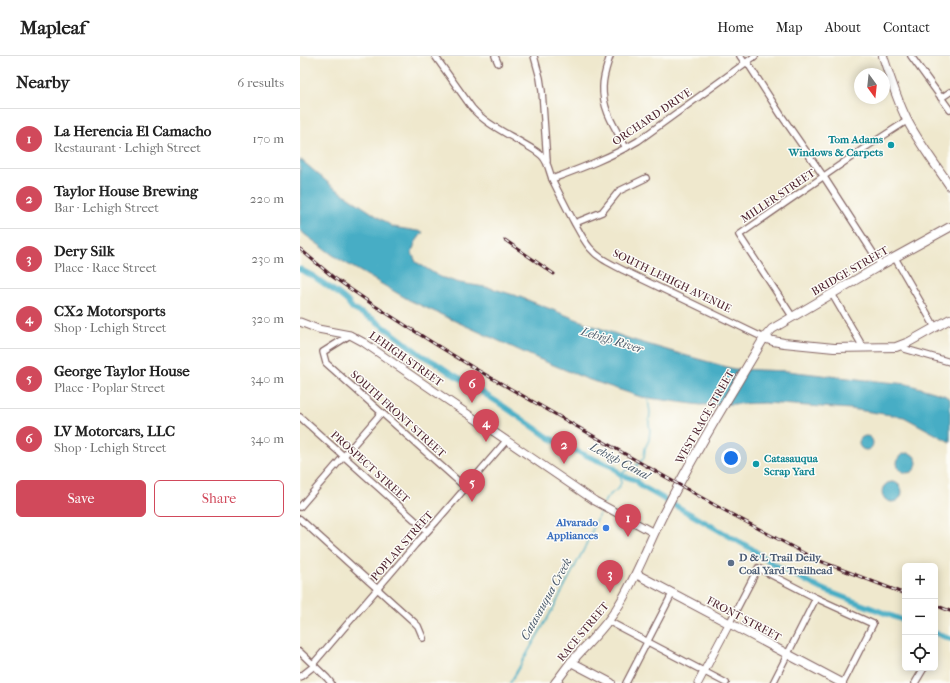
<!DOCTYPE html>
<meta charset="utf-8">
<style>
body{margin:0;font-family:"IM FELL French Canon",serif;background:#f6f6f6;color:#222}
.controls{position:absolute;right:12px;bottom:12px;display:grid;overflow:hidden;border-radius:6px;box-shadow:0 2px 10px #0003}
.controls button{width:36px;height:36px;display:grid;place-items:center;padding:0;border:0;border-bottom:1px solid #e0e0e0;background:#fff;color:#222;font:20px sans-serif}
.compass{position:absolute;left:554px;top:12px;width:36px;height:36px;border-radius:50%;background:#fff;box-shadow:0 2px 10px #0003;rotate:165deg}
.you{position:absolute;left:431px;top:402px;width:14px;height:14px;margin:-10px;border:3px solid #fff;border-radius:50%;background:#1a73e8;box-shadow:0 0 0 6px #1a73e833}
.badge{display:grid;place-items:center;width:26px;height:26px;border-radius:50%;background:#d1495b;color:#fff;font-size:13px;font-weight:700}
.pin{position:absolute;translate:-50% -33px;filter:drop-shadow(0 1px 2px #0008)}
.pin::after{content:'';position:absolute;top:21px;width:14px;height:12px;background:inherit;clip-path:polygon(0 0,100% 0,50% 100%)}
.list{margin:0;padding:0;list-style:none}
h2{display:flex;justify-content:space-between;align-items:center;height:52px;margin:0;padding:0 16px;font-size:17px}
h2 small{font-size:13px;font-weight:400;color:#767676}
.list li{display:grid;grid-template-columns:26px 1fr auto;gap:12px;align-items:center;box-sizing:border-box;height:60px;padding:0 16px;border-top:1px solid #e0e0e0}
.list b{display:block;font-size:15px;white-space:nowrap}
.list p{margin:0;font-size:13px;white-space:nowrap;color:#767676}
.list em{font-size:13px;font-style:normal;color:#767676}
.actions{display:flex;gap:8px;padding:12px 16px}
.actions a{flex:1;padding:9px 0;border:1px solid #d1495b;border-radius:6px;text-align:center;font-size:14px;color:#d1495b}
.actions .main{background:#d1495b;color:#fff}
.icon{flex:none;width:22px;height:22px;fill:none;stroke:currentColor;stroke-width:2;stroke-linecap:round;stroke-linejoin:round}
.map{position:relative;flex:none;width:650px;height:627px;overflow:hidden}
header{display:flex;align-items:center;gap:24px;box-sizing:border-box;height:56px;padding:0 20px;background:#fff;border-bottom:1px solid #e0e0e0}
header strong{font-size:19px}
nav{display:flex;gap:22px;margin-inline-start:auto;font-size:14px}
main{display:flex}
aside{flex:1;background:#fff}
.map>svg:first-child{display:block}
</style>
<header>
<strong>Mapleaf</strong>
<nav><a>Home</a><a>Map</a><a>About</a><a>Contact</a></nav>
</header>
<main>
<aside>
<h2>Nearby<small>6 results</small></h2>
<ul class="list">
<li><span class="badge">1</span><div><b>La Herencia El Camacho</b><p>Restaurant · Lehigh Street</p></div><em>170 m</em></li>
<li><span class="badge">2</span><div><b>Taylor House Brewing</b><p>Bar · Lehigh Street</p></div><em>220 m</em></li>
<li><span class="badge">3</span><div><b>Dery Silk</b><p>Place · Race Street</p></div><em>230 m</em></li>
<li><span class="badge">4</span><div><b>CX2 Motorsports</b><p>Shop · Lehigh Street</p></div><em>320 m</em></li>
<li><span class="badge">5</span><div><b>George Taylor House</b><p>Place · Poplar Street</p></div><em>340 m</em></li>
<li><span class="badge">6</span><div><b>LV Motorcars, LLC</b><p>Shop · Lehigh Street</p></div><em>340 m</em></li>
</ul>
<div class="actions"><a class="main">Save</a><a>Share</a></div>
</aside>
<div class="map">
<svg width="650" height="627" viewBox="0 0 650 627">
<rect width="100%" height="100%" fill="#fdfcf7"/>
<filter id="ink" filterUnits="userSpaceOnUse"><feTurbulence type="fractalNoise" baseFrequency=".025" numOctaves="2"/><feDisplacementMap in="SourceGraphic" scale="8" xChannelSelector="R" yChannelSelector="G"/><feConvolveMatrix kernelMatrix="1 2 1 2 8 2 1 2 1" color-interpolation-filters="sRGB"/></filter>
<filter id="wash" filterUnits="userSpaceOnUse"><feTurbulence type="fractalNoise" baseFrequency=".012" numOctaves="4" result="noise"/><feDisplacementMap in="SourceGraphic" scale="16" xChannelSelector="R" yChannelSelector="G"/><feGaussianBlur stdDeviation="0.9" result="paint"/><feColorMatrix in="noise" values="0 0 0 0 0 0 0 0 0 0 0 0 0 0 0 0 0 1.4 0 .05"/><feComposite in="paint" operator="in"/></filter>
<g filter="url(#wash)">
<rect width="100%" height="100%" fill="#efe8cd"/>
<g fill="#46adc5" stroke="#486678">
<path d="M0 103 32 130 93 171 123 176 115 187 112 197 116 206 140 221 160 227 191 232 220 241 291 269 333 284 384 299 434 313 487 315 566 324 607 328 644 339 650 343V386L604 361 551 353 465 347 401 349 341 341 287 323 234 301 109 244 37 202 4 178 0 173Z"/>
<circle cx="566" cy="387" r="7"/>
<circle cx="607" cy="407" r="10"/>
<circle cx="592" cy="436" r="10"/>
</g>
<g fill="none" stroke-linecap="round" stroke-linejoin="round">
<g stroke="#46adc5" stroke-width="1.5">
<path d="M304 447 306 443 312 437 318 433 321 427V419L326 414 335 411 344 402 345 392 349 384 350 374 349 367 350 356 348 342"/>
<path d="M210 627 254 551 284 493 302 452"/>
</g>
<g stroke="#46adc5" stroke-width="5.5">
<path d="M0 213 1 214 13 220 36 236 47 245 53 253 73 263 95 279 121 299 136 307 149 316 175 331 186 339 199 347 248 381 262 389 306 408 313 411 321 419 330 422 337 425 341 430 452 493 471 507 522 533 605 565"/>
<path d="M635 577 650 583"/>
</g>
</g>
</g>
<g filter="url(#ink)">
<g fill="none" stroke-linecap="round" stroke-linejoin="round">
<defs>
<g id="minor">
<path d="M135 0 172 52C185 67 202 75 219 85 227 90 236 94 242 100 249 107 249 117 253 125 260 139 267 153 274 166 279 175 284 185 290 192 299 203 312 208 323 214L464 282"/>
<path d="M195 0 198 7"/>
<path d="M234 0 240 22 242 35 247 105"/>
<path d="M310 0C307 10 303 20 303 31 302 54 316 73 326 92"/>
<path d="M440 0 445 7"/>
<path d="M611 0 650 54"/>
<path d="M447 6 481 59 524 121 581 209"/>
<path d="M641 42 650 36"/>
<path d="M252 123C282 112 311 101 338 85L455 0"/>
<path d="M275 167 302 156 319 135 346 122"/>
<path d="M595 202 635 271"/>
<path d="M532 238 563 291"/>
<path d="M492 260 439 179 563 93 608 64"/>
<path d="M50 279 23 296 26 307 166 432"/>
<path d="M603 289 605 293 650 306"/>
<path d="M0 361 127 475"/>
<path d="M0 451 81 357"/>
<path d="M0 463 114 566 118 570 123 582"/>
<path d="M308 565 426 627"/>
<path d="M429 568 458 512 516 542 573 568 543 627"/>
<path d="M0 596 27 622 31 627"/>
<path d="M13 608 115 489 136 466 206 385"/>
<path d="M0 621 14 610"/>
<path d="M326 627 372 538"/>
<path d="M473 627 516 542"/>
<path d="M615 627 624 612"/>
</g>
<g id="tertiary">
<path d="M0 266 18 273 50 279 63 286 137 337 295 445 354 477"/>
<path d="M398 627 429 568"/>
</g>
<g id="secondary">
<path d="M583 0C590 22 597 44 607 64 619 87 635 108 650 130"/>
<path d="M464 282 473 285 484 287 534 292 596 291 609 286 650 263"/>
<path d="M336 518 542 627"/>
<path d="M271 606 311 627"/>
<path d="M255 627C261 620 266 612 272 605 287 588 305 572 317 552 338 520 349 484 367 451 396 393 431 338 464 282L472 273 581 209 650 171"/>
</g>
</defs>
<use href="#minor" stroke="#846564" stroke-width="8"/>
<use href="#tertiary" stroke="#846564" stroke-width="9"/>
<use href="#secondary" stroke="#846564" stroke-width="10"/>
<use href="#minor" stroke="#fff" stroke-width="5.5"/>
<use href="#tertiary" stroke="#fff" stroke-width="7"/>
<use href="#secondary" stroke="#fff" stroke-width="8"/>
<defs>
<g id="rail">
<path d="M205 184 254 218"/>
<path d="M0 193 33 221 72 248 130 285 174 312 420 452 515 503 605 538"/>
<path d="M635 549 650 555"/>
</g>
</defs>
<use href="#rail" stroke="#4a1f2b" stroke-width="3"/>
<use href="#rail" stroke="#fdfcf7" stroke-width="1.5" stroke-dasharray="4.5" stroke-linecap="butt"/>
</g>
</g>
<g fill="#0f9aa8" stroke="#fdfcf7" stroke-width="1.5">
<circle cx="591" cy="89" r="4"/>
<circle cx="456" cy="408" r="4"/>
</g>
<circle fill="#3f7fe0" stroke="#fdfcf7" stroke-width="1.5" cx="306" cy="472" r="4"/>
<circle fill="#5c6f8a" stroke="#fdfcf7" stroke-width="1.5" cx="431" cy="507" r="4"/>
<g text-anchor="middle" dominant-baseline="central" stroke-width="3" stroke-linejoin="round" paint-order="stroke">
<g font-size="11" fill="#4a1f2b" stroke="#fdfcf7">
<text transform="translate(352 61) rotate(-34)">ORCHARD DRIVE</text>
<text transform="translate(478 140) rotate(-34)">MILLER STREET</text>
<text transform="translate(550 215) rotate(-30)">BRIDGE STREET</text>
<text transform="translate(372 225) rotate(26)">SOUTH LEHIGH AVENUE</text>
<text transform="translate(106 303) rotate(35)">LEHIGH STREET</text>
<text transform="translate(98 358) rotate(42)">SOUTH FRONT STREET</text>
<text transform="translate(405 361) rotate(-60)">WEST RACE STREET</text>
<text transform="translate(70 411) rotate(42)">PROSPECT STREET</text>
<text transform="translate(102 490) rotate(-49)">POPLAR STREET</text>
<text transform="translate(444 563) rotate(28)">FRONT STREET</text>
<text transform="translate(283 576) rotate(-50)">RACE STREET</text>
</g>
<g font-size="11" font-weight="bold" fill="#0d838f" stroke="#fdfcf7" text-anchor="end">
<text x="583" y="83">Tom Adams<tspan x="583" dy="13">Windows &amp; Carpets</tspan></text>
<text x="464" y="402" text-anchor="start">Catasauqua<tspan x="464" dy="13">Scrap Yard</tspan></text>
</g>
<g font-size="11" font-weight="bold" fill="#366cbe" stroke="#fdfcf7" text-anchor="end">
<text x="298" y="466">Alvarado<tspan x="298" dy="13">Appliances</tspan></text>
</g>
<g font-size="11" font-weight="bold" fill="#4e5e75" stroke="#fdfcf7" text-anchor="start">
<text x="439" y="501">D &amp; L Trail Deily<tspan x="439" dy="13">Coal Yard Trailhead</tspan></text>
</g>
<g font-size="12" font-style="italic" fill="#485869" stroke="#fdfcf7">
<text transform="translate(312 284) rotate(17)">Lehigh River</text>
<text transform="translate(320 405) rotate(28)">Lehigh Canal</text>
<text transform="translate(246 543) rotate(-61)">Catasauqua Creek</text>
</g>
</g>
</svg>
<div class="controls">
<button>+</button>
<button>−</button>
<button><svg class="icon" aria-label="locate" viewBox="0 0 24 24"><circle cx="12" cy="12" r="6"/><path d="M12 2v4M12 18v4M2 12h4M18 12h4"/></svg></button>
</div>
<svg class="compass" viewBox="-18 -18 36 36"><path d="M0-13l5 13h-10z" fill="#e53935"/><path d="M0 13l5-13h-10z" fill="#767676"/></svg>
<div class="you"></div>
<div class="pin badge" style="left:328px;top:481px">1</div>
<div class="pin badge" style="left:264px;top:408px">2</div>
<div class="pin badge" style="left:310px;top:537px">3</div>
<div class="pin badge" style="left:186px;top:386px">4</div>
<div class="pin badge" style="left:172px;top:446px">5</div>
<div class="pin badge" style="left:172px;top:347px">6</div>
</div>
</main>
